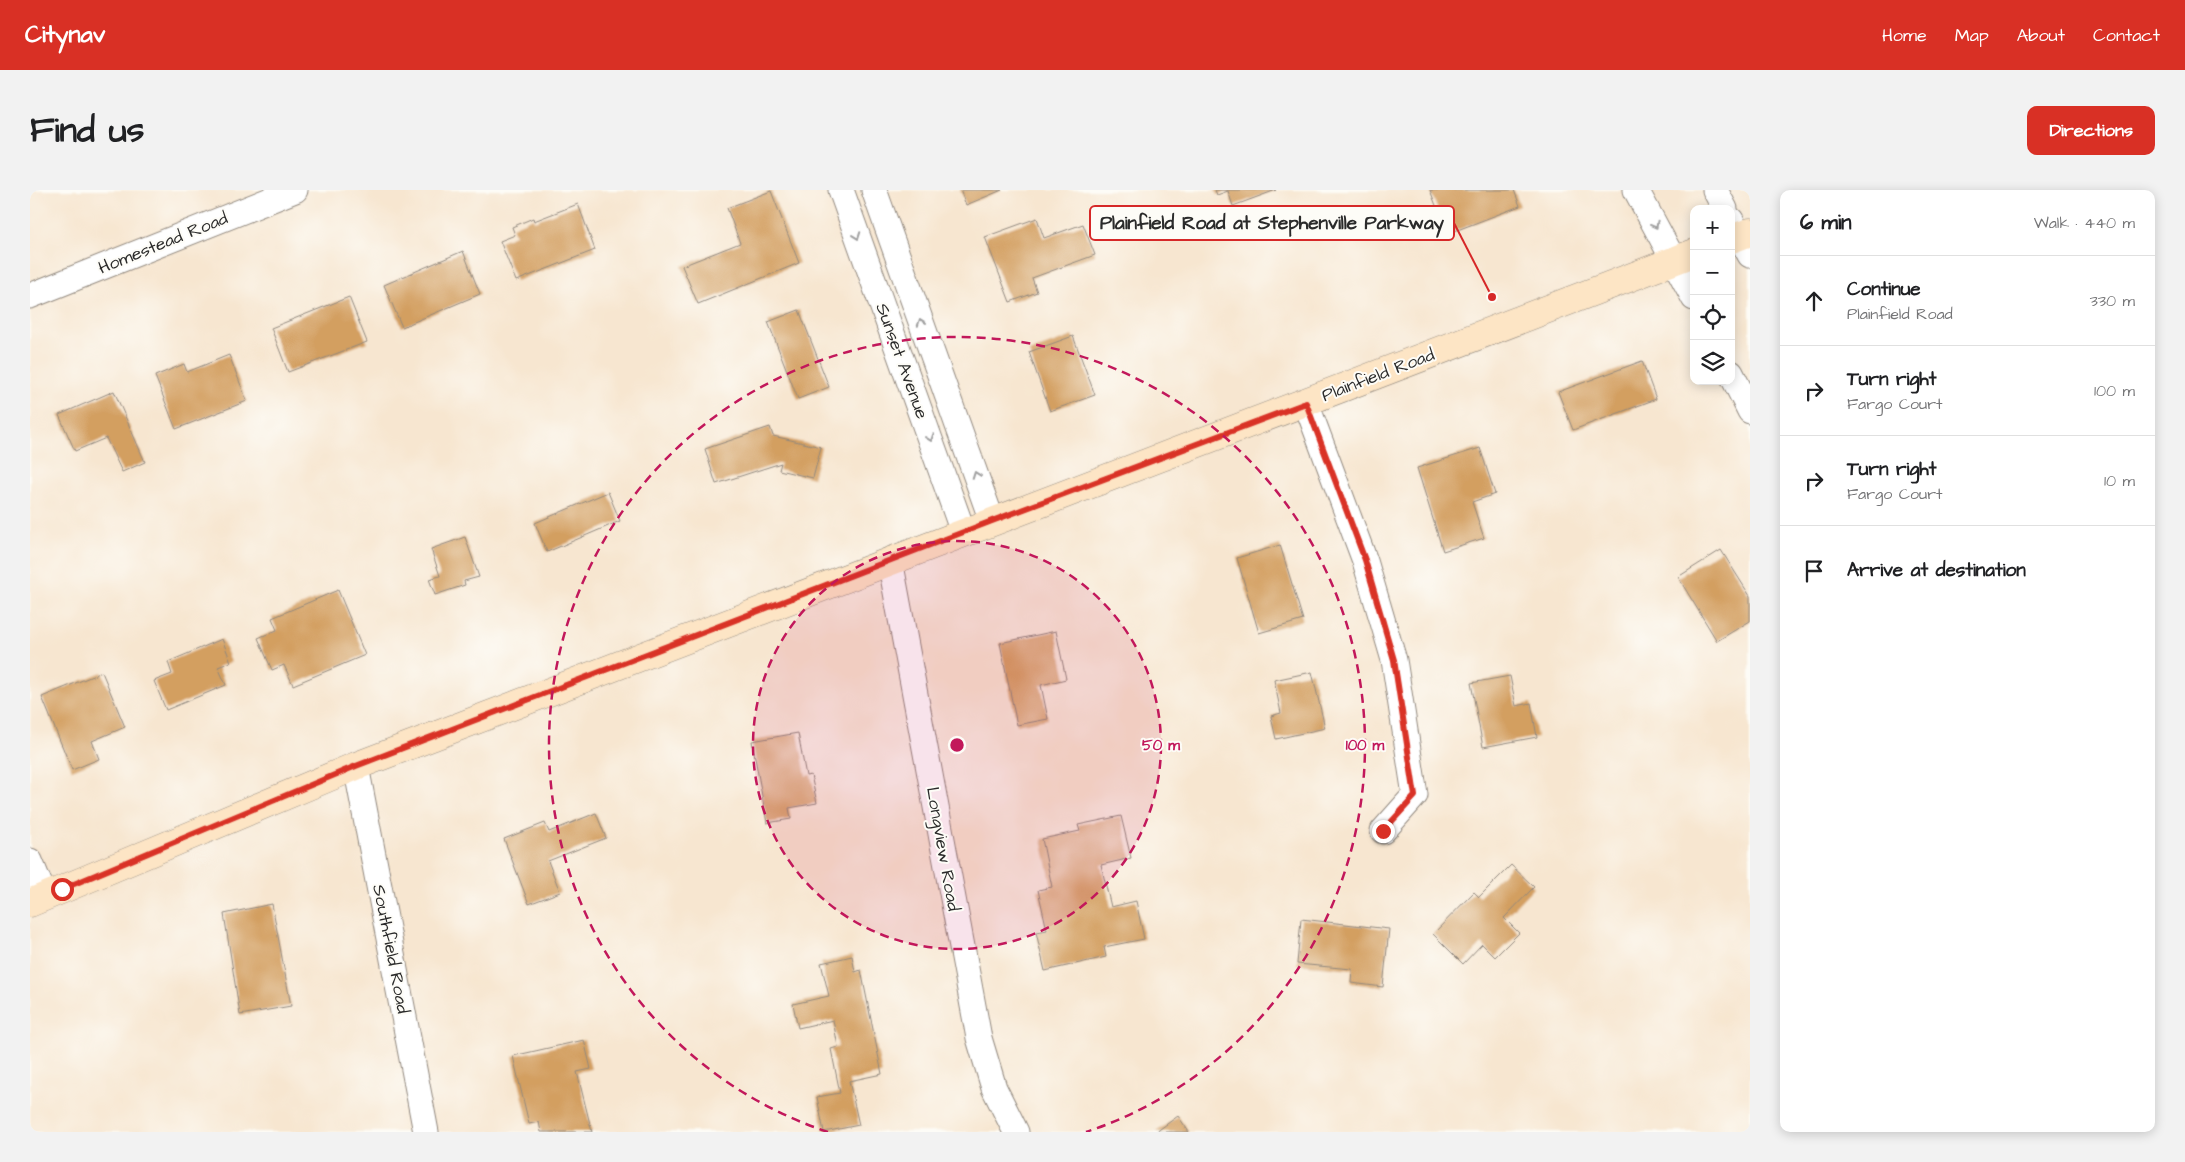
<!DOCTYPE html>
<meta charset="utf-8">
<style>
body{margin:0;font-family:"Architects Daughter",sans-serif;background:#f2f2f2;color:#202124}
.controls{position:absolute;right:15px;top:15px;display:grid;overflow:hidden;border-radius:10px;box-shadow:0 2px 12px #0003}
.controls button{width:45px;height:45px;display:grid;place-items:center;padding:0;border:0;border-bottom:1px solid #e0e0e0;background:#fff;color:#202124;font:25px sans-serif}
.stop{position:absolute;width:15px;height:15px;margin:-11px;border:4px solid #d93025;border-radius:50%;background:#fff}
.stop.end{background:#d93025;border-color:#fff;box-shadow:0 1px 5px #0008}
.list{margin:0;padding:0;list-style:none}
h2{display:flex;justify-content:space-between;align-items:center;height:65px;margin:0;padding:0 20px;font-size:21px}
h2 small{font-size:16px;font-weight:400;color:#757577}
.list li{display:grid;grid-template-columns:32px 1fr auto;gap:15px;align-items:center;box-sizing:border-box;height:90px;padding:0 20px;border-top:1px solid #e0e0e0}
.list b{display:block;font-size:19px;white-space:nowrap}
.list p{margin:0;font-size:16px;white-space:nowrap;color:#757577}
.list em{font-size:16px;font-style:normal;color:#757577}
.icon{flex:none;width:28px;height:28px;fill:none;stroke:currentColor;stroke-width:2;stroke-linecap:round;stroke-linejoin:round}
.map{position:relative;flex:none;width:1720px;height:942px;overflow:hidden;border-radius:10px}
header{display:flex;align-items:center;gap:30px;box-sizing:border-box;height:70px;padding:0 25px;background:#d93025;color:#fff}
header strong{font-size:24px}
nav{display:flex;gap:28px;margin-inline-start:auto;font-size:18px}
.intro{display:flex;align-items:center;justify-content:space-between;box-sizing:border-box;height:120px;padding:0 30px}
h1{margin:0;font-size:35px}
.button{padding:12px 22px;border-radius:10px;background:#d93025;color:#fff;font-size:18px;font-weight:700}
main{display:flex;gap:30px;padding:0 30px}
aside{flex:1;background:#fff;border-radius:10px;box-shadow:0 2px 12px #0003}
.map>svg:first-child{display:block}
</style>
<header>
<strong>Citynav</strong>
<nav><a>Home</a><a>Map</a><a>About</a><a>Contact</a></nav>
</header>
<div class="intro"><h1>Find us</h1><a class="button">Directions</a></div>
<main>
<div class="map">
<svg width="1720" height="942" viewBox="0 0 1720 942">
<rect width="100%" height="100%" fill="#fdfcf7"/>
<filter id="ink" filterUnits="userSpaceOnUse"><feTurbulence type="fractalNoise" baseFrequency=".02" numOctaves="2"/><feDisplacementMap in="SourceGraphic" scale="10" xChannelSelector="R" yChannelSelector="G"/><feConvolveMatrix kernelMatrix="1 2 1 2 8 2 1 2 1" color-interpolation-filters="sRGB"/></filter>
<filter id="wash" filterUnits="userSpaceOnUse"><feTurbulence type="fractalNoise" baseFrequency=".0096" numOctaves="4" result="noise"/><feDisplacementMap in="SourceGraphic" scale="20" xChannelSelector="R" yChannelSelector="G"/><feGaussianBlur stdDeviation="1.12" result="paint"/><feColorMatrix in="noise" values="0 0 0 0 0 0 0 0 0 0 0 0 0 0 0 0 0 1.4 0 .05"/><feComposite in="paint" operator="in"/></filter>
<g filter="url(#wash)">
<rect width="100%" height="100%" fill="#f7e6d0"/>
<g id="blocks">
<g fill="#d39f61">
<path d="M930 0H972L936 15Z"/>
<path d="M1185 0H1246L1203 16 1198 1 1187 5Z"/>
<path d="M1400 0H1484L1490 16 1417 44Z"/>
<path d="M741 1 769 73 668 114 652 76 710 53 697 18Z"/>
<path d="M548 14 565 60 486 91 470 51 485 45 482 37 503 28 504 31Z"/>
<path d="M1007 28 1014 48 1053 34 1065 65 1002 88 1007 102 980 112 955 47Z"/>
<path d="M433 61 450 104 372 137 354 95Z"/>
<path d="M319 107 337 152 258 182 241 138Z"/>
<path d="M769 120 799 197 768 209 738 132Z"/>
<path d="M1043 146 1065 205 1020 221 999 162Z"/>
<path d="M199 165 217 211 146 239 125 186 154 174 157 182Z"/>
<path d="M1612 171 1626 209 1543 240 1528 202Z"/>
<path d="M84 201 115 272 92 282 76 248 45 261 29 225Z"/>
<path d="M740 237 743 246 791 257 783 288 749 280 751 273 686 294 675 259Z"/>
<path d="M1450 258 1465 304 1442 312 1454 348 1413 361 1387 278Z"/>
<path d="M578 302 590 331 517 362 505 333Z"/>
<path d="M435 347 449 387 434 391 435 395 405 405 399 389 410 386 401 359Z"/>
<path d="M1250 355 1273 430 1229 443 1207 368Z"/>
<path d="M1691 360 1720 406V431L1687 451 1648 387Z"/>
<path d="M308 400 335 465 263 495 254 475 242 480 228 448 247 440 242 428Z"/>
<path d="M1026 441 1036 489 1011 495 1018 529 987 535 970 453Z"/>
<path d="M192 449 201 472 188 477 196 495 136 520 124 491 142 484 138 472Z"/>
<path d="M72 482 95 537 62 551 69 569 42 580 12 507Z"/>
<path d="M1282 482 1295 538 1246 549 1241 526 1251 523 1244 490Z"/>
<path d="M1480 486 1486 516 1501 513 1507 547 1453 557 1441 493Z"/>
<path d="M768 543 776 586 781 585 787 613 759 618 761 629 737 633 722 551Z"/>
<path d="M566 623 576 648 518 671 530 702 499 714 474 649 515 633 519 642Z"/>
<path d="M1091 626 1101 668 1071 675 1081 717 1106 711 1114 749 1074 757 1076 767 1015 781 1006 742 1017 740 1008 700 1022 697 1012 649 1050 641 1048 635Z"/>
<path d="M1481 675 1504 697 1474 728 1489 743 1465 767 1452 754 1433 774 1403 744 1444 702 1449 707Z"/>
<path d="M242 714 261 816 210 825 194 724Z"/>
<path d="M1271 729 1359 739 1353 797 1321 793 1322 779 1267 774Z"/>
<path d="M822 766 825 782 831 780 852 884 819 891 829 935 794 942 787 907 810 903 801 859 808 857 803 830 768 838 763 814 799 806 791 773Z"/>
<path d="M554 850 561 879 547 882 562 942H511L509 932 499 934 483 866Z"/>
<path d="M1148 926 1159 942H1126Z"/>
</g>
</g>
</g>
<g filter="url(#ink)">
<use href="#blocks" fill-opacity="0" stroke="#91887e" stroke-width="1"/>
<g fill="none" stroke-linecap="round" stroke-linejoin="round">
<defs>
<g id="street">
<path d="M811 0 933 342"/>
<path d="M844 0 962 331"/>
<path d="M1606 0 1664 108"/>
<path d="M1685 0 1695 19"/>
<path d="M1701 30 1720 65"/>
<path d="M0 106 265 0"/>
<path d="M1701 183 1720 221"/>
<path d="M1276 213 1335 371 1364 470 1385 605 1353 641"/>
<path d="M860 370 949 848 964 898 986 942"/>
<path d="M326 576 396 942"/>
<path d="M0 671 15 707"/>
</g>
<g id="secondary">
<path d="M1701 49 1720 42"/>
<path d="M0 713 326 576 1664 63"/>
</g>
</defs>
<use href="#street" stroke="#91887e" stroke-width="27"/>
<use href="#secondary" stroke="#91887e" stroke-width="29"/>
<use href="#street" stroke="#fff" stroke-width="25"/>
<use href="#secondary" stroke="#fde5c5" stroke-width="28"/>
</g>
<defs><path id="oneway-chevron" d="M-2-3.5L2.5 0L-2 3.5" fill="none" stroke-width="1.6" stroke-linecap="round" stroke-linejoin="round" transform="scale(1.25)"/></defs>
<g stroke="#a0a0a0">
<use href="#oneway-chevron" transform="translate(1625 35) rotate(61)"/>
<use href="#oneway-chevron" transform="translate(827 46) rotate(70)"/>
<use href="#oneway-chevron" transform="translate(891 132) rotate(-110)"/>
<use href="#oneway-chevron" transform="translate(900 248) rotate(70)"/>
<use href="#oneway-chevron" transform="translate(946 285) rotate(-110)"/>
</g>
</g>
<g fill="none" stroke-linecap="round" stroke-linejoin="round" filter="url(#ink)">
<path stroke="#d93025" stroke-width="6" d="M32 699 326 576 962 331 1276 213 1335 370 1364 470 1385 606 1353 641"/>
</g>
<circle cx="927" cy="555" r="204" fill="#c2185b" fill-opacity=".12"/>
<g fill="none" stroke="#c2185b" stroke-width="2.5" stroke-dasharray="9 6">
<circle cx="927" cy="555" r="204"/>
<path d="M798 942A408 408 0 1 1 1056 942"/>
</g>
<g text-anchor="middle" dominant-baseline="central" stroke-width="4" stroke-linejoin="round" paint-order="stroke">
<g font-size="18" fill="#2b2b2b" stroke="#fdfcf7">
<text transform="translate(133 53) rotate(-22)">Homestead Road</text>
<text transform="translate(872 171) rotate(70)">Sunset Avenue</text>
<text transform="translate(1348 185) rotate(-21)">Plainfield Road</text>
<text transform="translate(913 659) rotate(80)">Longview Road</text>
<text transform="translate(361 759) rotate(79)">Southfield Road</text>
</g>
</g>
<circle cx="927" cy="555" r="8" fill="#c2185b" stroke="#fdfcf7" stroke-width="2.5"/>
<g font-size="15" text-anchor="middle" font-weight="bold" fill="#c2185b" stroke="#fdfcf7" stroke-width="4" stroke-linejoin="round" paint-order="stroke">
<text x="1131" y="560">50 m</text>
<text x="1335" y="560">100 m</text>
</g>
<path fill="none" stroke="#d62828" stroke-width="2" d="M1462 107L1424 33"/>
<circle fill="#d62828" stroke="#fdfcf7" stroke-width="2" cx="1462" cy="107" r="5"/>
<rect fill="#fdfcf7" stroke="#d62828" stroke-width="2" x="1060" y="16" width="364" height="34" rx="5"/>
<g font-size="19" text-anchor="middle" font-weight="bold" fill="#2b2b2b">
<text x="1242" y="39">Plainfield Road at Stephenville Parkway</text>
</g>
</svg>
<div class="controls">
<button>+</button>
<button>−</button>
<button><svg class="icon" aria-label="locate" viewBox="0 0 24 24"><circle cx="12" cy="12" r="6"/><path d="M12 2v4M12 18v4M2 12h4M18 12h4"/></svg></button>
<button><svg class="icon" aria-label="layers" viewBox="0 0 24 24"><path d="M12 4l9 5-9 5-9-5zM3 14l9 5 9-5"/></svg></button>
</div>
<div class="stop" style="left:32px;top:699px"></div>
<div class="stop end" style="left:1353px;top:641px"></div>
</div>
<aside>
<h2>6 min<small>Walk · 440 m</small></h2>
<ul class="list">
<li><svg class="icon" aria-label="ahead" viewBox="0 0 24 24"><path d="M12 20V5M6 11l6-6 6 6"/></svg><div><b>Continue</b><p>Plainfield Road</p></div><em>330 m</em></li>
<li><svg class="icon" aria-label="right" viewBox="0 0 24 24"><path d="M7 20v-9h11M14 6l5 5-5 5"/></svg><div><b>Turn right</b><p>Fargo Court</p></div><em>100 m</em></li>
<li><svg class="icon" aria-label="right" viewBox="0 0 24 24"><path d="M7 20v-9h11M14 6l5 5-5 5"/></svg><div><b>Turn right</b><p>Fargo Court</p></div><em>10 m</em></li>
<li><svg class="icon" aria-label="arrive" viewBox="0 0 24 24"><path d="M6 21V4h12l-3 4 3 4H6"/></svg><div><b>Arrive at destination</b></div></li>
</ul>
</aside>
</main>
